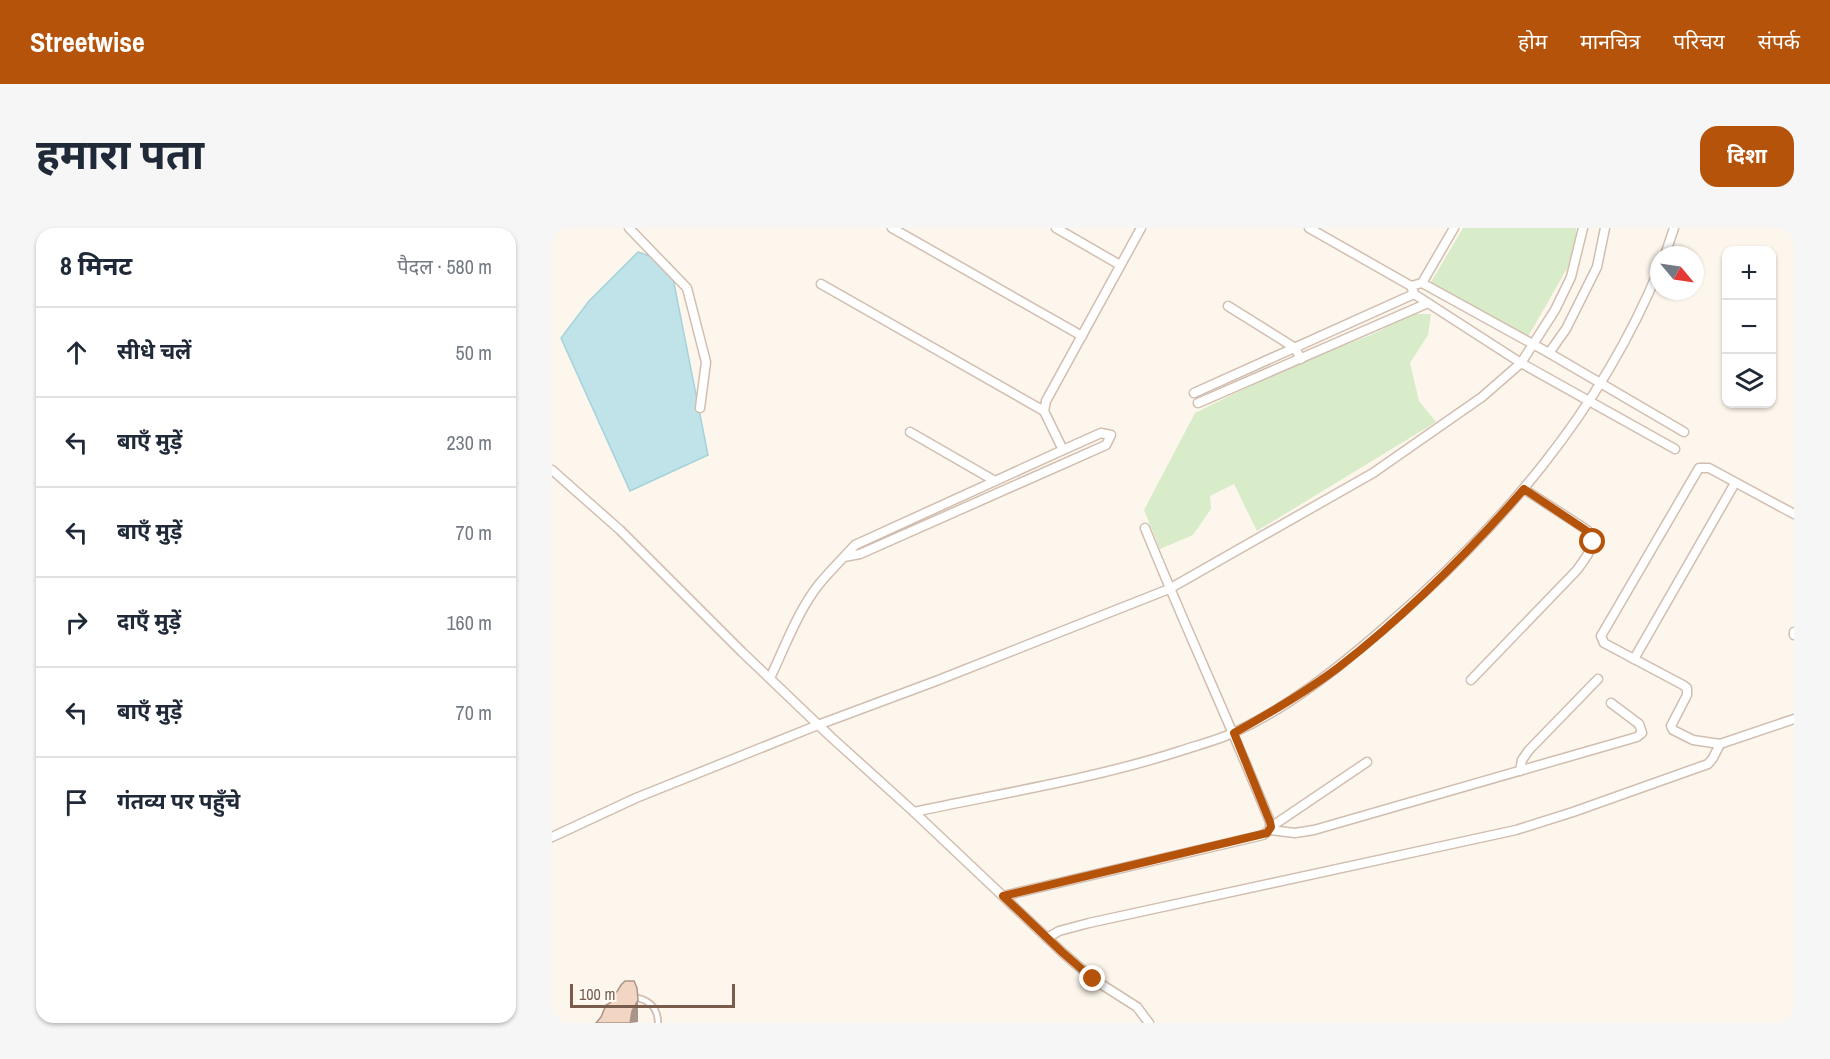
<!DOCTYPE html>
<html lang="hi">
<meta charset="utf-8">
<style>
body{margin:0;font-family:"Archivo Narrow","Noto Sans Devanagari",sans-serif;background:#f6f6f7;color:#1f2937}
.controls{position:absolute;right:18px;top:18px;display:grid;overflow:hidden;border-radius:12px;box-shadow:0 2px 4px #0004}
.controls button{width:54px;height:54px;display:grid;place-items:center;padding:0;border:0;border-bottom:2px solid #e0e1e3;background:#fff;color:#1f2937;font:30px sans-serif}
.compass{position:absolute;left:1098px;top:18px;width:54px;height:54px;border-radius:50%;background:#fff;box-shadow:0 2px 4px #0004;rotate:119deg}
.scale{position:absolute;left:18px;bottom:15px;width:165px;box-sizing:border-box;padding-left:6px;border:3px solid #7a5c4d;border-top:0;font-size:16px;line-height:21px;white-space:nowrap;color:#7a5c4d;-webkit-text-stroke:4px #fffaf3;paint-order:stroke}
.stop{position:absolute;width:18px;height:18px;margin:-14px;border:4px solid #b45309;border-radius:50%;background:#fff}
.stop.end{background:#b45309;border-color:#fff;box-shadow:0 2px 6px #0008}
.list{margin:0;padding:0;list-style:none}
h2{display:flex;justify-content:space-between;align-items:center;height:78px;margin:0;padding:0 24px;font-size:26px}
h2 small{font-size:20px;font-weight:400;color:#747a83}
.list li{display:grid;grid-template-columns:39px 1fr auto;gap:18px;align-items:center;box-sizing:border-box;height:90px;padding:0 24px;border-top:2px solid #e0e1e3}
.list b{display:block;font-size:22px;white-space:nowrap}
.list em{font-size:20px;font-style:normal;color:#747a83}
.icon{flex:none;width:33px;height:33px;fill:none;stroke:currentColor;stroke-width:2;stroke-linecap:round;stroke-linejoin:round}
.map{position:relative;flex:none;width:1242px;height:795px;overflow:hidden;border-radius:18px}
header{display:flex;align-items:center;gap:36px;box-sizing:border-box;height:84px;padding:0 30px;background:#b45309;color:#fff}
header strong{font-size:28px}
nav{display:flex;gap:33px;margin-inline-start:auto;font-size:21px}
.intro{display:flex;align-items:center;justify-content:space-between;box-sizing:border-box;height:144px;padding:0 36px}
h1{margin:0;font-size:42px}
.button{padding:15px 27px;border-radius:18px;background:#b45309;color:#fff;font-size:21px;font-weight:700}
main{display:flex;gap:36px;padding:0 36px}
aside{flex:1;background:#fff;border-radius:18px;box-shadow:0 2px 4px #0004}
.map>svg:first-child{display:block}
</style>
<header>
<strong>Streetwise</strong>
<nav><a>होम</a><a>मानचित्र</a><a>परिचय</a><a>संपर्क</a></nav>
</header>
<div class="intro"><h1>हमारा पता</h1><a class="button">दिशा</a></div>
<main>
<aside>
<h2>8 मिनट<small>पैदल · 580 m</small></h2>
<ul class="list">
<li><svg class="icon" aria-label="ahead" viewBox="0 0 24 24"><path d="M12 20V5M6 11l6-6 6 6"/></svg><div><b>सीधे चलें</b></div><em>50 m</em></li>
<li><svg class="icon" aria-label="left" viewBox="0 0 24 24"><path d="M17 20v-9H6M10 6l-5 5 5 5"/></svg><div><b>बाएँ मुड़ें</b></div><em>230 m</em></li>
<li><svg class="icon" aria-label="left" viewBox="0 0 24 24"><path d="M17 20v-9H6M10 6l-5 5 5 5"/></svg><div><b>बाएँ मुड़ें</b></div><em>70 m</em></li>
<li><svg class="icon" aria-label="right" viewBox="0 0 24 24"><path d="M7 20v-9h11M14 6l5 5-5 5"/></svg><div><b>दाएँ मुड़ें</b></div><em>160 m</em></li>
<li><svg class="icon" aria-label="left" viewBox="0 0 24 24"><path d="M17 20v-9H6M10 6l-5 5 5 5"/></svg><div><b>बाएँ मुड़ें</b></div><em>70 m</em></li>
<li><svg class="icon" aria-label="arrive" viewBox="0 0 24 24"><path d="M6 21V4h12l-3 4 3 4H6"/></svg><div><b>गंतव्य पर पहुँचे</b></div></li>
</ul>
</aside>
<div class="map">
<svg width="1242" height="795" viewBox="0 0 1242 795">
<rect width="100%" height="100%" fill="#fdf6ec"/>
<g fill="#d8ecc9">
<path d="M911 0H1024V25L973 114 876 59Z"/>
<path d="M861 86H879L876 107 858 135 867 173 884 194 705 303 682 256 658 268 659 281 641 307 608 321 592 282 643 185 738 138 819 107Z"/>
</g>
<path fill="#bfe3e8" stroke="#a5d3da" stroke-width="1.5" d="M86 24 118 35 156 227 78 263 9 110 37 73Z"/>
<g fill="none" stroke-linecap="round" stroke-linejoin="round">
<defs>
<path id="service" d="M80 769C96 771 106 779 106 795"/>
<g id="minor">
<path d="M77 0 135 60 154 134 148 180"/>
<path d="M340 0 530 108"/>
<path d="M504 0 568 37"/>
<path d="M757 0 859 58 870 55 997 125 1132 204"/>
<path d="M1113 27 1122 0"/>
<path d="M870 55 902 0"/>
<path d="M269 56 492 183"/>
<path d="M859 58 862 66 969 135 1123 221"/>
<path d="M676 78 743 120 749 131"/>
<path d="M997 125 1014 101 1045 39 1053 0"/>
<path d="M642 165 862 66"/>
<path d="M646 175 876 75"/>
<path d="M358 204 443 253"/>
<path d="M511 222 492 183 494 173 589 0"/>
<path d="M0 242 68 302 190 424 279 509 362 584 510 724 541 751 585 779 597 795"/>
<path d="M1242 286 1157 240H1147L1049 408 1052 415 1131 457 1135 460V467L1119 498 1121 502 1141 512 1168 516 1242 491"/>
<path d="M1242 404V407"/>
<path d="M1082 431 1183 255"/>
<path d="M218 450C233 419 246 382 268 355 279 342 291 330 303 317L511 222 549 205 559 207 554 217 308 326 292 329"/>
<path d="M919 452 1025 342C1033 330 1048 315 1035 302L972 261"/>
<path d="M968 543 970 532 977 522 1046 451"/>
<path d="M362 584C451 565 541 551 628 523 646 517 666 512 683 504 737 479 786 440 831 401 947 301 1048 185 1107 41"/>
<path d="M719 599 815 534"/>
<path d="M718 602 743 605 762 602 1085 509 1090 505 1087 496 1059 475"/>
<path d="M0 609 84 570 266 497 384 453 617 361 821 245 930 169 969 135 1003 82 1019 49 1031 0"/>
<path d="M451 668 711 607 718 602V594C678 495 633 399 593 300"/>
<path d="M495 710 507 703 537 695 964 602 1021 584 1156 536 1161 530 1168 516"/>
</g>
</defs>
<use href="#service" stroke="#d1beb0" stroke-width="8"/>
<use href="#minor" stroke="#d1beb0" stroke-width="11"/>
<use href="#service" stroke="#fff" stroke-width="4.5"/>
<use href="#minor" stroke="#fff" stroke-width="8"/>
</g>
<path fill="#aa9588" d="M86 772V794L78 795 80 783Z"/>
<path fill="#f3d5c3" stroke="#aa9588" stroke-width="1.5" d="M73 753H82L85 760 86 772 80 783 78 795H44L49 789 54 777 58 775 69 757Z"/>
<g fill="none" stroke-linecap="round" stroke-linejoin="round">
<path stroke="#b45309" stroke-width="8" d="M541 751 510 724 451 668 715 605 719 599 718 594 682 505C718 485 754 464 787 439 854 387 916 325 972 261L1035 303 1040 307 1041 314"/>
</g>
</svg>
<div class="controls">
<button>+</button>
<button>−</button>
<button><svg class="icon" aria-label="layers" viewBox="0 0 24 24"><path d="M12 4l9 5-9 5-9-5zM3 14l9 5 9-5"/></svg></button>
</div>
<svg class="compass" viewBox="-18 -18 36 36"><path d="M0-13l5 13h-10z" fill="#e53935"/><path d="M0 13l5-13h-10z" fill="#747a83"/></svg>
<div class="scale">100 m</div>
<div class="stop" style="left:1041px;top:314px"></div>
<div class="stop end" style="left:541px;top:751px"></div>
</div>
</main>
